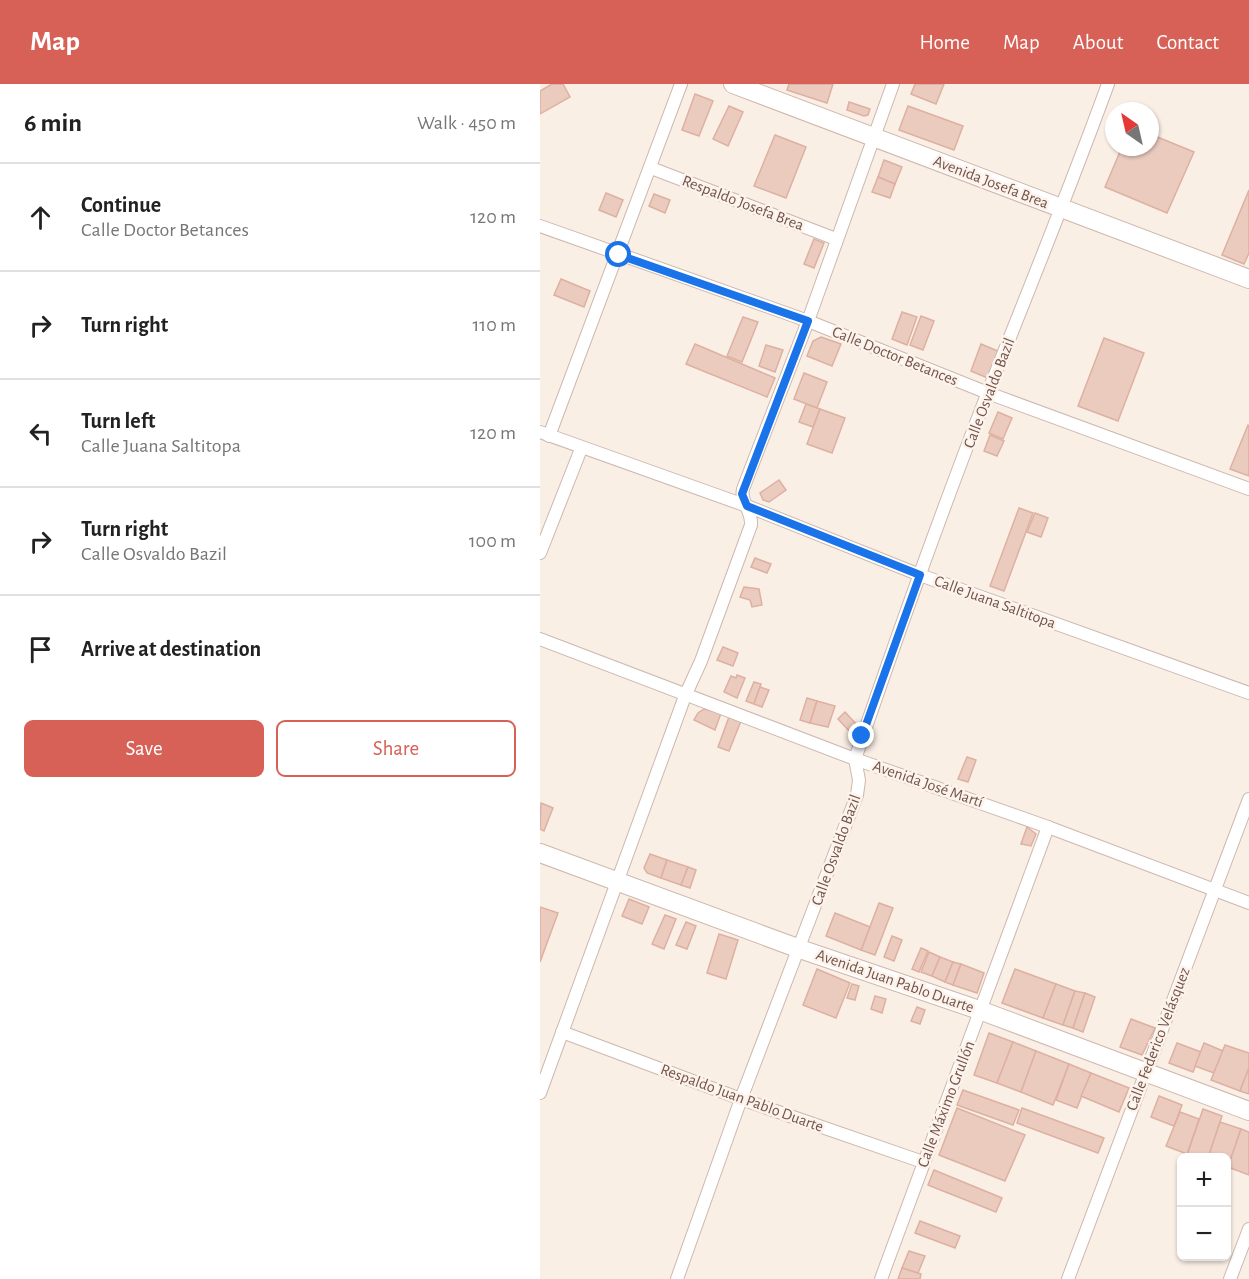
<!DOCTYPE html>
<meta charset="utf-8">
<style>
body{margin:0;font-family:"Alegreya Sans",sans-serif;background:#f2f2f2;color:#222}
.controls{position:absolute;right:18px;bottom:18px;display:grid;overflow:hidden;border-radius:9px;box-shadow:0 2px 4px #0004}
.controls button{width:54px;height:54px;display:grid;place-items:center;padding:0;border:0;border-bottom:2px solid #e0e0e0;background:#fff;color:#222;font:30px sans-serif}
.compass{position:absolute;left:565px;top:18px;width:54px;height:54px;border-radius:50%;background:#fff;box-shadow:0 2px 4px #0004;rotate:326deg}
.stop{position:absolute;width:18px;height:18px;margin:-14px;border:4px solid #1a73e8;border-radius:50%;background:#fff}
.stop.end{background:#1a73e8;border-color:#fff;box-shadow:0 2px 6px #0008}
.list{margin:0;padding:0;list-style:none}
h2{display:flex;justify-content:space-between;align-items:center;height:78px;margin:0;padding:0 24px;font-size:26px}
h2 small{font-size:20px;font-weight:400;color:#767676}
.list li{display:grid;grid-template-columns:39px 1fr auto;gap:18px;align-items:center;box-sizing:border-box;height:108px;padding:0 24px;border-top:2px solid #e0e0e0}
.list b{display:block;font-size:22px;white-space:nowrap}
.list p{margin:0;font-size:20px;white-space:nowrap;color:#767676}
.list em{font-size:20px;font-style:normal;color:#767676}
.actions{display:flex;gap:12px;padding:18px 24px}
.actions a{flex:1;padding:14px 0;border:2px solid #d76156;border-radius:9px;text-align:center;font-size:21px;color:#d76156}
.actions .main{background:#d76156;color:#fff}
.icon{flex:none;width:33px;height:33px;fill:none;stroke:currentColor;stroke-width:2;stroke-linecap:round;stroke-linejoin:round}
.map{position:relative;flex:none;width:709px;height:1195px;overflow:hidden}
header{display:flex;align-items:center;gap:36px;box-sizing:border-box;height:84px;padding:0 30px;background:#d76156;color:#fff}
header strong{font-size:28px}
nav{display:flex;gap:33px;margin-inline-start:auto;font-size:21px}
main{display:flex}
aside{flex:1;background:#fff}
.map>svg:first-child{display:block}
</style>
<header>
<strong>Map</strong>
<nav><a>Home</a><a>Map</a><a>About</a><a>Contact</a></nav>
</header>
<main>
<aside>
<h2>6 min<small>Walk · 450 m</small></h2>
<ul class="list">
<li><svg class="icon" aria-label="ahead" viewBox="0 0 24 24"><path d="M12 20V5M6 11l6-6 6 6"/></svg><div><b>Continue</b><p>Calle Doctor Betances</p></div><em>120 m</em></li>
<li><svg class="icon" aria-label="right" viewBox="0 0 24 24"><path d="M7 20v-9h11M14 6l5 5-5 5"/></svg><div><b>Turn right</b></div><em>110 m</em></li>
<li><svg class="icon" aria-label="left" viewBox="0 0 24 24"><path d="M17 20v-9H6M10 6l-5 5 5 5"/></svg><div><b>Turn left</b><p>Calle Juana Saltitopa</p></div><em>120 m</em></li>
<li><svg class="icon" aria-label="right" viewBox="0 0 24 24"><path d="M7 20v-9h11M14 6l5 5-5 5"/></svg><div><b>Turn right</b><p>Calle Osvaldo Bazil</p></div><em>100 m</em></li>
<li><svg class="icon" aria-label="arrive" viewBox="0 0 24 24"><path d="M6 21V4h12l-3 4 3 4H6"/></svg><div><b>Arrive at destination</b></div></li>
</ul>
<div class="actions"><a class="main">Save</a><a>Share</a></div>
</aside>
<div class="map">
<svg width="709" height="1195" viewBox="0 0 709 1195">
<rect width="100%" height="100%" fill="#faefe5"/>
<g fill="#eccbbf" stroke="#ddb0a2" stroke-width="1.5">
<path d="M12 0H23L30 13 0 30V7Z"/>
<path d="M249 0H293L287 19 247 6Z"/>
<path d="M375 0H404L396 20 371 10Z"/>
<path d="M155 10 173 17 159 52 142 46Z"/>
<path d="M309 18 330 25 328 31 324 32 307 26Z"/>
<path d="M189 22 203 28 188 62 173 55Z"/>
<path d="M368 22 423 42 414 66 359 46Z"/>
<path d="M610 50 654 68 627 129 565 103 582 63H610Z"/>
<path d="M235 51 266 63 246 114 214 102Z"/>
<path d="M344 76 362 83 355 100 338 93Z"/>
<path d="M338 93 355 100 350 114 332 108Z"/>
<path d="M709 106V169L704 180 682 171Z"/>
<path d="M66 109 83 116 76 133 59 126Z"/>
<path d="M114 110 130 116 125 129 109 122Z"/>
<path d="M274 155 284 159 274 184 264 180Z"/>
<path d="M21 195 50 207 44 223 14 211Z"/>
<path d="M362 228 377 233 367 261 352 255Z"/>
<path d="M381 232 394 237 383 266 370 261Z"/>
<path d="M203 233 218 238 202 278 187 272Z"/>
<path d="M281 253 301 260 292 282 267 272 273 257Z"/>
<path d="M564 254 604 269 578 337 538 322Z"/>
<path d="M155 260 235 294 227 313 146 280Z"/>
<path d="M441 260 460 268 450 295 431 287Z"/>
<path d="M226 261 243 266 235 288 219 282Z"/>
<path d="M264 289 287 298 277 324 254 315Z"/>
<path d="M266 320 280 325 273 343 259 338Z"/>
<path d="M280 325 305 334 292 369 267 360Z"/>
<path d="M458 328 472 334 463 355 449 349Z"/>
<path d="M708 341 709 342V392L690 385Z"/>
<path d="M450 351 464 357 457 372 444 367Z"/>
<path d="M239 396 246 406 229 418 223 416 220 409Z"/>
<path d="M479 424 493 429 464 507 450 502Z"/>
<path d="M495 429 508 434 501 453 487 448Z"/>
<path d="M215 474 231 480 227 489 211 483Z"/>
<path d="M204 503 219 505 222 521 212 523 210 516 200 513Z"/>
<path d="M183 563 198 569 193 582 177 576Z"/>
<path d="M197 591 205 594 197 614 184 608 191 592 196 594Z"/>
<path d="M214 598 221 600 214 620 206 617Z"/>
<path d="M220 603 229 606 222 623 214 620Z"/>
<path d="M267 614 277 617 270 639 260 636Z"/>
<path d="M277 617 295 622 288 643 270 639Z"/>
<path d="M164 625 181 629 175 646 154 636 158 629Z"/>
<path d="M305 628 317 641 310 648 298 635Z"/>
<path d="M189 633 201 637 189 667 178 663Z"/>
<path d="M427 673 436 676 428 698 418 695Z"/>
<path d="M1 719 13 724 4 747 0 745Z"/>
<path d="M487 743 496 750 491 762 481 760Z"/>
<path d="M110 770 127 776 121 794 107 789 104 784Z"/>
<path d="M127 776 148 783 141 801 121 794Z"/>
<path d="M148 783 156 786 150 804 141 801Z"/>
<path d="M89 815 109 823 102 840 82 832Z"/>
<path d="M339 819 353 824 335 871 321 866Z"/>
<path d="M0 823 18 829 0 878Z"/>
<path d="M295 829 330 843 321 866 286 852Z"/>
<path d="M125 831 136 835 124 865 112 860Z"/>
<path d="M146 838 156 842 147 865 136 861Z"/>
<path d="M179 850 198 856 186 895 167 889Z"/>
<path d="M352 852 362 856 354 877 344 873Z"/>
<path d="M381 864 388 867 379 888 372 885Z"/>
<path d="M389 868 400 873 392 892 381 888Z"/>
<path d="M400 873 413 878 405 898 392 892Z"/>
<path d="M413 878 421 880 413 901 405 898Z"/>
<path d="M421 880 444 889 437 909 413 901Z"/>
<path d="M277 885 310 899 296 934 263 921Z"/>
<path d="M475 885 516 900 503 934 462 919Z"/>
<path d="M312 900 319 902 315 916 307 914Z"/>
<path d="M516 900 535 907 523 941 503 934Z"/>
<path d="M535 907 545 909 533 944 523 941Z"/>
<path d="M545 909 555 913 543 948 533 944Z"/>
<path d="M335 912 346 915 342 929 331 925Z"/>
<path d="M377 923 385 926 380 940 371 937Z"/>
<path d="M591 935 615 944 602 971 580 963Z"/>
<path d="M449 949 473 958 457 999 434 991Z"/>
<path d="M473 958 496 967 481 1008 457 999Z"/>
<path d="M637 959 661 968 653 988 629 979Z"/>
<path d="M664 959 683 967 674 989 655 982Z"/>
<path d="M685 961 709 969V984L700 1007 671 996Z"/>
<path d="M496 967 529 980 513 1021 481 1008Z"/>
<path d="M529 980 551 989 537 1024 516 1016Z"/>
<path d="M709 984V1010L700 1007Z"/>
<path d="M551 989 589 1004 579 1028 541 1012Z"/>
<path d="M423 1006 479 1026 473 1041 417 1021Z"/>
<path d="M619 1012 642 1021 634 1042 611 1033Z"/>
<path d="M417 1024 485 1051 465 1097 399 1071Z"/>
<path d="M482 1024 564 1054 558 1069 477 1039Z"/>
<path d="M663 1025 682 1032 668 1074H646Z"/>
<path d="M640 1028 659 1035 647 1070 626 1062Z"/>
<path d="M680 1038 701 1045 688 1083 686 1074H668Z"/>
<path d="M701 1045 709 1048V1091L688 1083Z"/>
<path d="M394 1086 462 1114 456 1128 388 1101Z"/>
<path d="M380 1137 420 1152 415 1164 375 1149Z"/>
<path d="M369 1167 385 1172 378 1189 362 1184Z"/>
<path d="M362 1184 381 1190 380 1195H358Z"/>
</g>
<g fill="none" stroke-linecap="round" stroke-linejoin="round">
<defs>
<g id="street">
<path d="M111 84 296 155"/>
<path d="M0 142 268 237 448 309 709 405"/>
<path d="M0 348 207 422 380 491 709 609"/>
<path d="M9 352 141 0"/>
<path d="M0 469 41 365"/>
<path d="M0 555 315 675 508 743 709 819"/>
<path d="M22 948 201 1015 383 1078"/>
<path d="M0 1009 145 612 161 577 211 441C212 425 200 419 203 405L268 237 353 0"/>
<path d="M137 1195 201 1015 317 711 319 696 315 675C357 552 401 429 448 308 489 206 530 104 568 0"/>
<path d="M341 1195 508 743"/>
<path d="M528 1195 709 715"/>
<path d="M690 1195 709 1145"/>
</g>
<g id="secondary">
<path d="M193 0 709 195"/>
<path d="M0 769 260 865 442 927 709 1027"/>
</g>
</defs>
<use href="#street" stroke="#ccb8af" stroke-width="14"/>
<use href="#secondary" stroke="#cfb7ad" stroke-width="20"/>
<use href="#street" stroke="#fff" stroke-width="12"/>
<use href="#secondary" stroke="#fff" stroke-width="18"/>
</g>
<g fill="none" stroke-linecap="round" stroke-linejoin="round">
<path stroke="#1a73e8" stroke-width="8" d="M79 171 268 237 202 410 207 422 380 491 322 652"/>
</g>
<g text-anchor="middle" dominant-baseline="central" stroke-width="5" stroke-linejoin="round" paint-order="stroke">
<g font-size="16" fill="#70544d" stroke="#fdf3eb">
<text transform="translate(451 98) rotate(21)">Avenida Josefa Brea</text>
<text transform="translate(203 119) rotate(21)">Respaldo Josefa Brea</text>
<text transform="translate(355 272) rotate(22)">Calle Doctor Betances</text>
<text transform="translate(449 309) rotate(-69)">Calle Osvaldo Bazil</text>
<text transform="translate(455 518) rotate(20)">Calle Juana Saltitopa</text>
<text transform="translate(388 700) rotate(19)">Avenida José Martí</text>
<text transform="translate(296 766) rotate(-70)">Calle Osvaldo Bazil</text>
<text transform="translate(355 897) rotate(19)">Avenida Juan Pablo Duarte</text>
<text transform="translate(618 955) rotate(-69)">Calle Federico Velásquez</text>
<text transform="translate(202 1014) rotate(20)">Respaldo Juan Pablo Duarte</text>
<text transform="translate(406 1020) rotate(-69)">Calle Máximo Grullón</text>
</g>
</g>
</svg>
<div class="controls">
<button>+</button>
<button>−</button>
</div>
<svg class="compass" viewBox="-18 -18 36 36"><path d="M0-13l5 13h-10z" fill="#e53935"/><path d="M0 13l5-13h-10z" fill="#767676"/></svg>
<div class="stop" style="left:79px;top:171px"></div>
<div class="stop end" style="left:322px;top:652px"></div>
</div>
</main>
